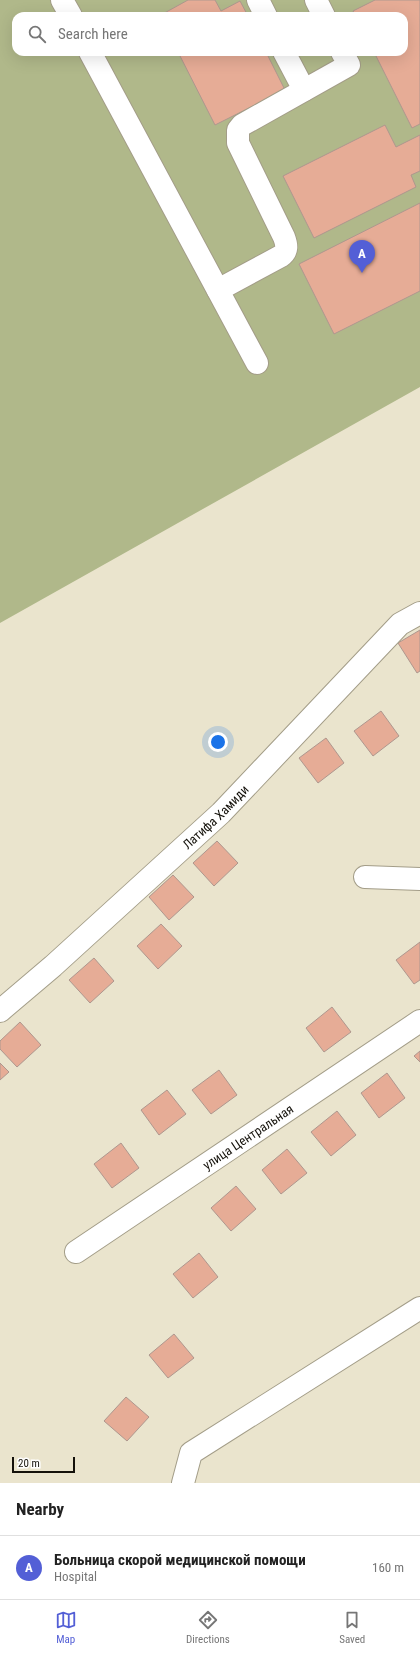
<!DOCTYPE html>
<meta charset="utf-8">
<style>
body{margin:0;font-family:"Roboto Condensed",sans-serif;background:#f2f2f2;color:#222}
.scale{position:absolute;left:12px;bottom:10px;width:63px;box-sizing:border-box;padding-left:4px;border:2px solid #14110a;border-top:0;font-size:11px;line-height:14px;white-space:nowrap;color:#14110a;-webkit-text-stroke:3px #fff;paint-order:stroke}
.you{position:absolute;left:218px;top:742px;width:14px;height:14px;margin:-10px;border:3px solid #fff;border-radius:50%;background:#1a73e8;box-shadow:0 0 0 6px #1a73e833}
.badge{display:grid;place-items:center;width:26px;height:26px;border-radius:50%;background:#535fd6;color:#fff;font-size:13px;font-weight:700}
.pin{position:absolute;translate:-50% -33px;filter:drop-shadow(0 1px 2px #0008)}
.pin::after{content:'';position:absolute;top:21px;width:14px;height:12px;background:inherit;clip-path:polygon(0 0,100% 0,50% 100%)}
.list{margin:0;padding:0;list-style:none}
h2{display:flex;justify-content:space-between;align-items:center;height:52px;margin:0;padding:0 16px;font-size:17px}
h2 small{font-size:13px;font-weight:400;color:#767676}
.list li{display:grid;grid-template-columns:26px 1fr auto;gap:12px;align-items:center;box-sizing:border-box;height:64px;padding:0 16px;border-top:1px solid #e0e0e0}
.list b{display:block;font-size:15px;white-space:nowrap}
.list p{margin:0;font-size:13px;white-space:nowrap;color:#767676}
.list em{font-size:13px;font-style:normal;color:#767676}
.icon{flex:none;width:22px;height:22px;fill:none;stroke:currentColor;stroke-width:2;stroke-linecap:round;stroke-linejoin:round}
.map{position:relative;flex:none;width:420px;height:1483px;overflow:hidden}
.search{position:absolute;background:#fff;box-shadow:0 4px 16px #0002;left:12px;right:12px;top:12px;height:44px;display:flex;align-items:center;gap:10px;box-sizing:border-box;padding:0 14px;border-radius:12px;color:#767676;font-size:15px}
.sheet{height:116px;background:#fff}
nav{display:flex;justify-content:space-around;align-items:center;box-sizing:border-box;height:56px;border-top:1px solid #e0e0e0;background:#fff;font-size:11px;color:#767676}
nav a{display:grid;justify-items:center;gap:2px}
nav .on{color:#535fd6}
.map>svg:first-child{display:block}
</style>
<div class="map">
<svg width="420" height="1483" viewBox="0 0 420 1483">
<rect width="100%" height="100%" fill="#eae4cd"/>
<path fill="#b0b88a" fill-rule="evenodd" d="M0 0H420V387L0 623ZM16 16H404V52H16Z"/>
<g fill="#e6ac96" stroke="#ae978e">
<path d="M188 0H215L221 11 240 1 248 16H159Z"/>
<path d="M375 0H420V124L412 128 374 52H404V16H356L353 11Z"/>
<path d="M178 52H266L285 90 215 125Z"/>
<path d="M385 125 396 147 420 135V171L411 175 416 187 314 238 283 176Z"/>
<path d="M420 203V291L334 334 299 264Z"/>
<path d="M420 630V671L417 673 398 643Z"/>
<path d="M381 711 399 736 373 756 354 731Z"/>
<path d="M326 738 344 763 318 783 299 758Z"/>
<path d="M217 841 238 863 214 886 193 863Z"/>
<path d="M173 875 194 897 169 920 149 897Z"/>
<path d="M161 924 182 946 158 969 137 946Z"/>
<path d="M420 942V980L414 984 396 960Z"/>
<path d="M94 958 114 981 90 1003 69 980Z"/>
<path d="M332 1007 351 1032 324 1052 306 1028Z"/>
<path d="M20 1022 41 1045 17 1067 0 1049V1041Z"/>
<path d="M420 1051V1062L414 1056Z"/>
<path d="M0 1063 9 1072 0 1080Z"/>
<path d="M219 1070 237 1095 211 1114 192 1090Z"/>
<path d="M387 1073 405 1098 379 1118 361 1093Z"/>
<path d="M167 1090 186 1114 159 1135 141 1110Z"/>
<path d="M337 1111 356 1135 331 1156 311 1132Z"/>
<path d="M121 1143 139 1168 112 1188 94 1164Z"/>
<path d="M287 1149 307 1173 281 1194 262 1170Z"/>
<path d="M236 1186 256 1209 231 1231 211 1208Z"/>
<path d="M199 1253 218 1277 193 1298 173 1274Z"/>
<path d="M174 1334 194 1358 168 1378 149 1355Z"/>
<path d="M126 1397 149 1417 127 1441 104 1421Z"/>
</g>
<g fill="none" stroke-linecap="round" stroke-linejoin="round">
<defs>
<g id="minor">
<path d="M62 0 71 16"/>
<path d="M258 0 266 16"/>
<path d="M316 0 324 16"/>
<path d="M90 52 257 363"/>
<path d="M284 52 304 90"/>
<path d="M218 290 281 256C288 251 287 245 284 237L238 143V130L242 125 349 65 342 52"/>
<path d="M365 877 420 879"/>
<path id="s1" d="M0 1011 53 966 221 813 400 624 420 613"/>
<path id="s2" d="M76 1252 420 1021"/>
<path d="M183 1483 191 1453 420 1308"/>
</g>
</defs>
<use href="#minor" stroke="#a39d88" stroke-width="24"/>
<use href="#minor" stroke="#fff" stroke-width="22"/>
</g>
<g text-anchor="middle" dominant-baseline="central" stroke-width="3" stroke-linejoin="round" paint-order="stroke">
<g font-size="13" fill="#14110a" stroke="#fff">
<text stroke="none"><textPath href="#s1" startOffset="290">Латифа Хамиди</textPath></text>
<text stroke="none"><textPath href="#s2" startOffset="207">улица Центральная</textPath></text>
</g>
</g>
</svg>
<div class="scale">20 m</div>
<div class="you"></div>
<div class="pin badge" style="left:362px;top:273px">A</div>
<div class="search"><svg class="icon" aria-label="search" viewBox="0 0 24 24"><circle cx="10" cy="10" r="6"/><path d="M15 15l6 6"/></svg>Search here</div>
</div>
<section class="sheet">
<h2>Nearby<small></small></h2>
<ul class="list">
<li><span class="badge">A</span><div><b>Больница скорой медицинской помощи</b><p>Hospital</p></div><em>160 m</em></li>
</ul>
</section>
<nav>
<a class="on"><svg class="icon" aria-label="map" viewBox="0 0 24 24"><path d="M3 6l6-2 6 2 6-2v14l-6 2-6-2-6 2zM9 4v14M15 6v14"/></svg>Map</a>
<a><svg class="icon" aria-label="directions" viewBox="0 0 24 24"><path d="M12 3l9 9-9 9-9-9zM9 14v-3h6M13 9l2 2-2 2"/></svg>Directions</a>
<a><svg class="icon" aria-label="saved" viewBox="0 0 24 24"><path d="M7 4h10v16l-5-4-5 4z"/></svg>Saved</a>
</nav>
